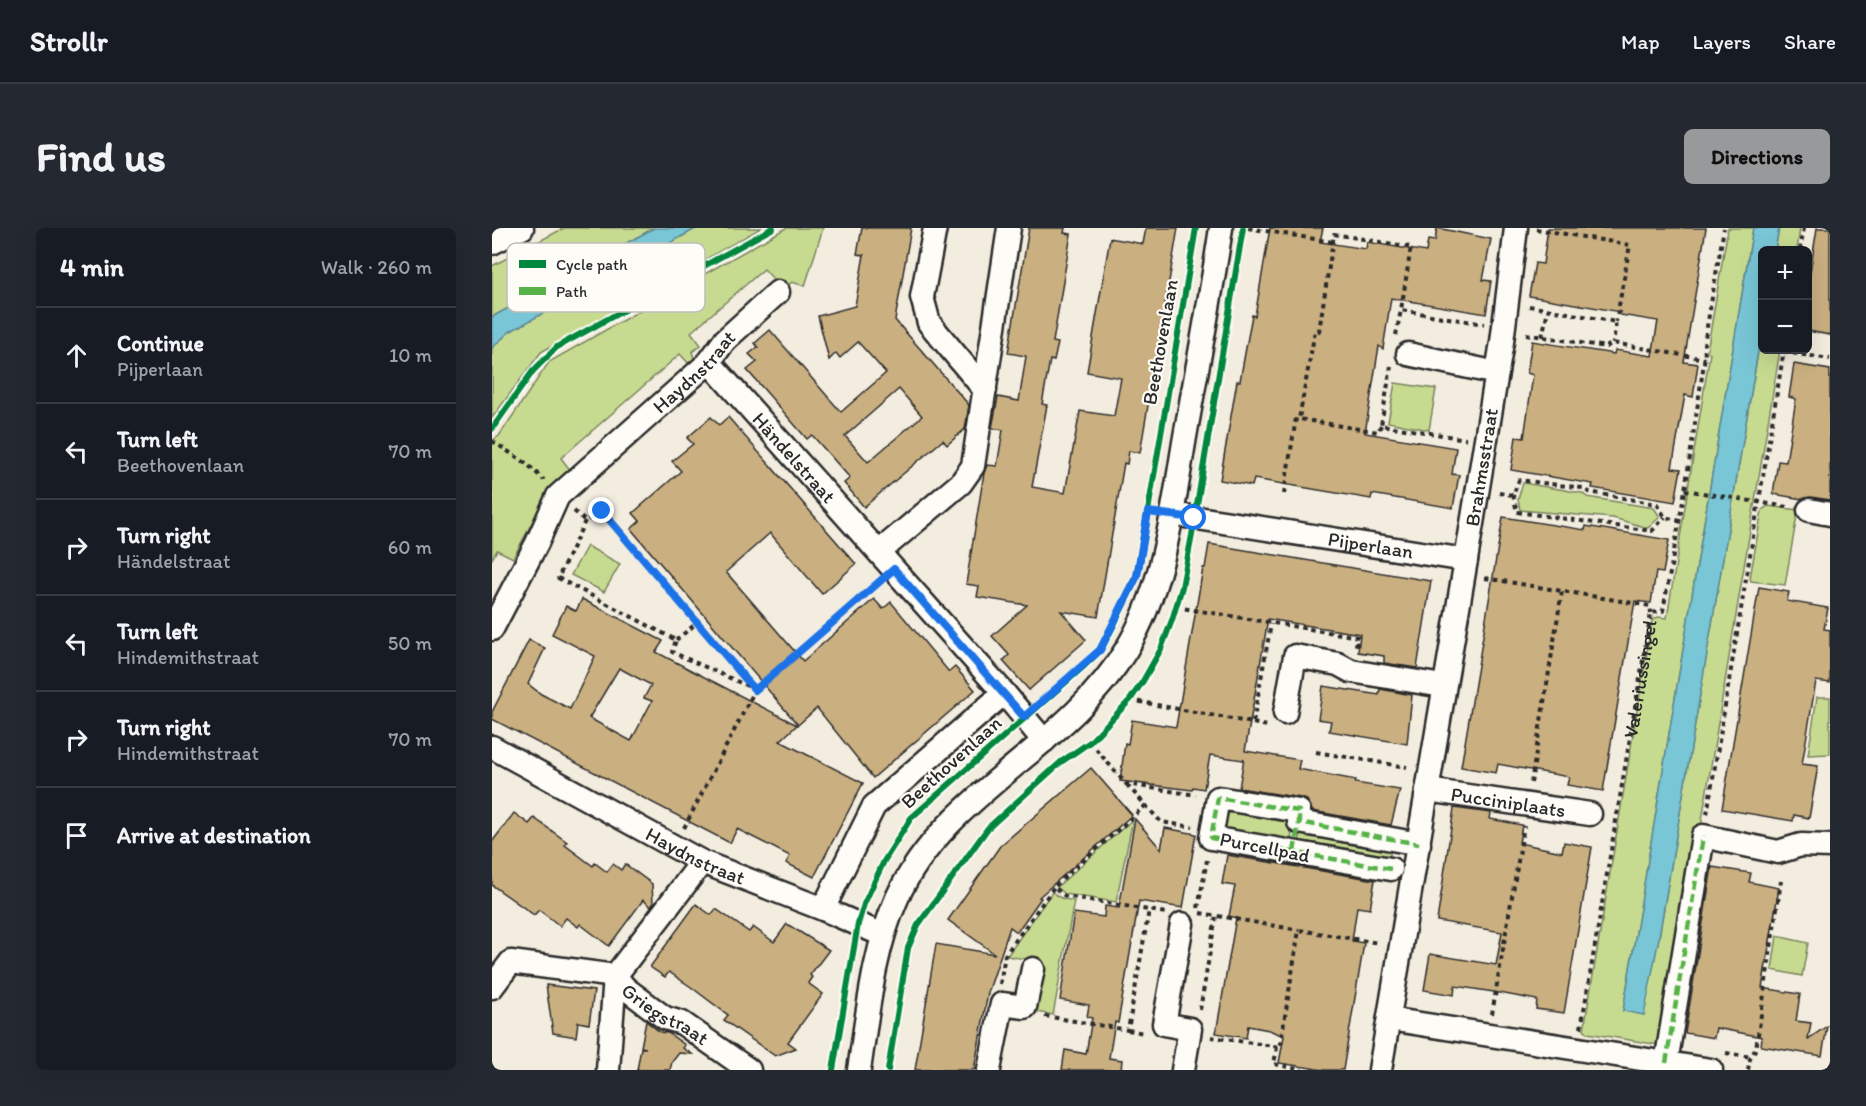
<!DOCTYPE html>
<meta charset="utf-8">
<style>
body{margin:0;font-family:Itim,sans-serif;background:#242831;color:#f1f3f6}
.controls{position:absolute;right:18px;top:18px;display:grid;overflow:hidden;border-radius:9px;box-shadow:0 6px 24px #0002}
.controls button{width:54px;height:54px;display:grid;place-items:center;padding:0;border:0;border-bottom:2px solid #363941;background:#171b24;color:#f1f3f6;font:30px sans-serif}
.stop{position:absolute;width:18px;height:18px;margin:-14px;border:4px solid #1a73e8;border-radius:50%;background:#fff}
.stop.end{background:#1a73e8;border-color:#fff;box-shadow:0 2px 6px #0008}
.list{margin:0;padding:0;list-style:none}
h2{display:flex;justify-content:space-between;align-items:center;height:78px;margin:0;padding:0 24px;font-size:26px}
h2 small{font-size:20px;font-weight:400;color:#9ea1a6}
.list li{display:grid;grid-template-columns:39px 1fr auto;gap:18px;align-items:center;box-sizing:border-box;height:96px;padding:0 24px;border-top:2px solid #363941}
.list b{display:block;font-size:22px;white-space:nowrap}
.list p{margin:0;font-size:20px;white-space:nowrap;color:#9ea1a6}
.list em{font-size:20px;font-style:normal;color:#9ea1a6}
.icon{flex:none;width:33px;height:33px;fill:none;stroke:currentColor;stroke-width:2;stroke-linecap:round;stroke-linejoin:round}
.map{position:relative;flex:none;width:1338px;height:842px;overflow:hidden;border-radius:9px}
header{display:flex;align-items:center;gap:36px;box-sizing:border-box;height:84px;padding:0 30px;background:#171b24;border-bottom:2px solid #363941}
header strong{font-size:28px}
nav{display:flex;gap:33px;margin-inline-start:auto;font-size:21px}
.intro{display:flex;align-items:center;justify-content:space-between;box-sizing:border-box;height:144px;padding:0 36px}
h1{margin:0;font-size:42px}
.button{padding:15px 27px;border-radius:9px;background:#98999b;color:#111;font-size:21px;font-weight:700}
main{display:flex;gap:36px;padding:0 36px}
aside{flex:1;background:#171b24;border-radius:9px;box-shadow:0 6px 24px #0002}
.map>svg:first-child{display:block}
</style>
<header>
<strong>Strollr</strong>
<nav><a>Map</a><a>Layers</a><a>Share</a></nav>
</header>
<div class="intro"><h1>Find us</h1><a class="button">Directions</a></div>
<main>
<aside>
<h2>4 min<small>Walk · 260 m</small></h2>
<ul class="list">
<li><svg class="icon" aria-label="ahead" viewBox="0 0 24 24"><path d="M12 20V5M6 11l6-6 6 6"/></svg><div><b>Continue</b><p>Pijperlaan</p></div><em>10 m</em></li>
<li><svg class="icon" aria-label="left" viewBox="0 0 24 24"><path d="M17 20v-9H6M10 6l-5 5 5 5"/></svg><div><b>Turn left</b><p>Beethovenlaan</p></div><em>70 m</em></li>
<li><svg class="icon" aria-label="right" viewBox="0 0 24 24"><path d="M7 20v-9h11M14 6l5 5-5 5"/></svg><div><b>Turn right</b><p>Händelstraat</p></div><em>60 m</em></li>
<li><svg class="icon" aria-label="left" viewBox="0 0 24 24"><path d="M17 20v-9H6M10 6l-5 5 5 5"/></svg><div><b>Turn left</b><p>Hindemithstraat</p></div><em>50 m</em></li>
<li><svg class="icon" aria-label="right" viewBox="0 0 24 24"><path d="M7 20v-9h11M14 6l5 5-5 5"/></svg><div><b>Turn right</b><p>Hindemithstraat</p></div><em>70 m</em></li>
<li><svg class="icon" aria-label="arrive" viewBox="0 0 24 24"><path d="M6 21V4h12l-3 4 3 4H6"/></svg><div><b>Arrive at destination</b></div></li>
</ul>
</aside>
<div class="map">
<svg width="1338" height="842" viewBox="0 0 1338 842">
<rect width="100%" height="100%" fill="#f3eddf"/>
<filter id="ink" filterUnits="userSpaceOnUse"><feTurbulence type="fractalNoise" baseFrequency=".0167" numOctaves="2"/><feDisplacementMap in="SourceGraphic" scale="12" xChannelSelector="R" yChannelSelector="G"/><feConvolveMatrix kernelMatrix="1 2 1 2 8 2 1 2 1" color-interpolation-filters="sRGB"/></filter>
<g filter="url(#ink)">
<g fill="#c7db90" stroke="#79835e" stroke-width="1.5">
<path d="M72 0H162L0 89V38Z"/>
<path d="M205 0H269L49 124 0 190V120L17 104Z"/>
<path d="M294 0H331L313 58 300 54 291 62 272 41 199 104 209 117 200 124 203 133 199 138 188 126 69 230 79 243 54 269 21 330 5 322 0 331V213L7 208 57 134Z"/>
<path d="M1236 0H1261L1131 783 1139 784 1166 715 1270 100V122H1288L1204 628 1167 817 1096 805 1092 801 1160 393 1166 389 1175 390 1218 125 1215 123Z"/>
<path d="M1287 0H1308L1305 22H1283Z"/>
<path d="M903 155 944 161 937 202 896 194Z"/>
<path d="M1031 255 1090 265 1095 269 1162 280 1168 289 1156 300 1121 290 1028 282 1026 271Z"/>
<path d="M1276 278 1306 282 1293 357 1259 353 1258 350 1270 282Z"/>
<path d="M95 318 128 336 112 364 79 347Z"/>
<path d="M1325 469H1338V526L1316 527Z"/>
<path d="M728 577 802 592 798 618 723 599Z"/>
<path d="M641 591 624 674 573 666 565 659Z"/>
<path d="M809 602 899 619 897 634 806 622Z"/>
<path d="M560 664 569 670 582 673 561 787 544 784 551 734 515 728Z"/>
<path d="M1285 708 1316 715 1310 748 1280 742Z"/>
</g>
<g fill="#79c6d7" stroke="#5a8892" stroke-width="1.5">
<path d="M162 0H205L17 104 0 120V89Z"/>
<path d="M1261 0H1287L1283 22H1270V100L1166 715 1152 787 1131 783Z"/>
</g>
<g fill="#caaf80" stroke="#2b2b2b" stroke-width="1.5" fill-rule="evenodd">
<path d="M370 0H419L403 92 477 177 473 201 455 217 451 212 372 279 352 255 358 250 320 207 315 211 255 142 265 134 257 126 266 119 263 115 278 102 349 184 394 145 366 114 348 130 344 125 337 132 326 88 363 78 372 27 365 26ZM407 161 430 188 376 234 353 208Z"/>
<path d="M537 0H573L572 5 579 6 561 114 566 115 562 133 558 132 550 176 555 177 540 259 573 265 588 183 622 188 629 150 595 144 618 10 651 16 654 0H686L648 225 637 223 635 236 632 235 606 389 569 383 594 412 537 462 511 433 517 427 500 408 535 377 485 369 487 358 474 356 492 245 495 237 505 238 511 202 500 200 506 169 527 173 534 128 516 125Z"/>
<path d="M778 0H831L828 14 874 21 875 14 934 24 936 12 943 13 945 0 999 11 991 52 999 53 994 86 899 70 891 121 887 118 873 205 964 220 960 246 967 247 961 280 880 266 879 271 762 251 760 258 728 252 745 153H748L760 87 763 88Z"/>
<path d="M1056 0H1214L1192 134 1206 136 1201 169 1193 167 1180 240 1189 241 1183 274 1100 260 1101 256 1019 242 1024 209 1032 210 1041 147 1035 145 1040 113 1122 126 1123 122 1160 128 1166 93 1128 87 1129 84 1037 68 1043 35 1051 36Z"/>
<path d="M1325 0H1338V107L1316 103V57Z"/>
<path d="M1302 136 1338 142V272L1319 269 1310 271 1281 266 1286 233 1294 234 1304 171 1297 169Z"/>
<path d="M219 189 227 197 236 189 364 336 330 366 278 305 234 344 311 433 382 371 391 381 399 374 457 444 463 439 483 462 381 550 325 480 306 497 139 301 148 293 141 285 189 243 180 233 201 216 195 210Z"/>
<path d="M1011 289 1093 302 1094 298 1177 312 1171 345 1164 344 1159 375 1143 373 1111 563 1075 557 1077 549 1006 536 1004 545 969 539Z"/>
<path d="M717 316 939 353 925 440 892 435V428L866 424 868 406 776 391 753 523 808 532 806 541 864 552 863 555 908 562 899 597 820 583 815 572 809 570 747 560 752 530 751 532 718 527 712 561 701 559 700 562 628 553 633 515 636 516 640 492 684 499 711 340H713Z"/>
<path d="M1267 359 1297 364 1295 373 1336 380 1332 401 1338 402V455L1324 453 1310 536 1326 538 1317 590 1302 587 1301 593 1230 581Z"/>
<path d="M90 371 171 413 164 424 305 497 288 513 371 555 322 649 294 635 298 628 245 601 238 615 0 491V484L37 412 53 420 36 456 49 466 78 481 103 428 60 406 74 378 84 383ZM127 440 159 457 152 470 160 473 139 513 97 490Z"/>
<path d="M831 458 887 467 888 461 920 467 915 516 837 503 839 493 826 491Z"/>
<path d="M599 540 640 587 547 669 549 670 525 704 518 699 496 765 482 842H423L444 716 503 726 456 692 508 618Z"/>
<path d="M962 580 999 585 998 591 1030 597 1027 615 1070 624 1072 614 1100 619 1072 785 1044 781 1045 772 1002 764 963 758 962 767 932 762 938 726 1004 737 1010 704 945 693Z"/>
<path d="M22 585 37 596 42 590 75 614 73 617 101 638 103 635 115 644 121 636 129 642 133 636 160 656 161 676 159 679 151 672 117 718 88 696 86 699 74 690 68 698 47 682 42 687 0 657V614Z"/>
<path d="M643 591 669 621 673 600 704 606 691 680 647 673 626 795 623 794 617 830 630 832 629 842H570L573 822 594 826 600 790 595 789 597 777 568 772 582 685 612 689 613 678 627 680Z"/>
<path d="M735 627 883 652 878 681 865 679 860 713 872 715 851 842H832L787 835 792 808 777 802 756 798 754 810 724 805 744 690 737 688 743 658 730 656Z"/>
<path d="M1220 639 1259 645 1257 654 1287 660 1270 760 1308 766 1304 793 1319 795 1316 811 1335 798 1330 828 1269 818 1270 809 1224 800 1222 810 1193 805Z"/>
<path d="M204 676 219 687 224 681 257 704 261 699 282 714 295 696 337 722 318 747 320 749 316 755 331 766 296 814 304 820 283 828 232 792 236 787 199 759 177 744 173 749 158 739Z"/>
<path d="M54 757 102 763 97 796 86 794 84 809 61 805Z"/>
<path d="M154 793 168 804 176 805 193 817 191 820 200 826 187 825 180 834 178 842H145L149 820H154L149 819Z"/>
</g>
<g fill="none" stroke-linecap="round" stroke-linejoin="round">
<defs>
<g id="minor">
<path d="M443 0 430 69 437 95 493 162"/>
<path d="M0 15 30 0"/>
<path d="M916 126 1005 145"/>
<path id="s2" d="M217 134 512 465 552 513"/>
<path d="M1317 282 1338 286"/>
<path id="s3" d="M680 286 974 332 888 842"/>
<path d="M387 324 469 255 481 238 517 0"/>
<path id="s4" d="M974 332 1010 114 1024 0"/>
<path id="s5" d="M0 401 45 315 66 268 217 134 233 112 286 64"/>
<path d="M793 485 803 428 846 436 859 443 951 458"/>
<path id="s6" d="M0 519 210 634 331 681 391 707"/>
<path id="s7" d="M935 562 1098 586"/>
<path d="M899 641 719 610 726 570 807 583V594L927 616"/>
<path d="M331 681 382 578 512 465"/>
<path d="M690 696 672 796 698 801 691 842"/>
<path id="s8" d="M123 748 133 760 173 790 190 795 257 842"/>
<path d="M0 759 19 734 123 748 210 634"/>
<path d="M897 791 1219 842"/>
<path d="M1174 835 1211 608 1286 624 1309 617 1338 618"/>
<path d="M116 842 123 748"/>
<path d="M367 842C376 784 381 724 405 670 452 566 576 519 634 422 674 356 681 277 694 203 706 135 719 68 729 0"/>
<path d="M497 842 510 776 533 779 541 741"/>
</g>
</defs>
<use href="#minor" stroke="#2b2b2b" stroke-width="27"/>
<g stroke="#2b2b2b" stroke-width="4" stroke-dasharray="4.5 4.5" stroke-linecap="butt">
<path d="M756 0 841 14"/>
<path d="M1044 1 1138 17 1124 94"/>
<path d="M1308 22 1312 0"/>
<path d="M1037 78 1124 94 1121 115"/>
<path d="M1034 106 1114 119 1121 115 1213 131"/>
<path d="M904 107 909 82 992 96"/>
<path d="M1050 109 1056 82"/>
<path d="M1292 124 1338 131"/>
<path d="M899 138 889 197 974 211"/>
<path d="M889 197 886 204 807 191 823 103H827L842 6 919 19 909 82"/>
<path d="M0 213 34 235 52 252"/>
<path d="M1193 262 1295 279"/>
<path d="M1007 265 1021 267 1027 252 1091 260 1097 264 1165 276 1173 289 1188 293"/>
<path d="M792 266 804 190 807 191"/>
<path d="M1021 267 1025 284 1160 303 1173 289"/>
<path d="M82 283 93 293 110 283 263 462"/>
<path d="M93 293 66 350 184 412 180 424 260 460"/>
<path d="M993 350 1158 378 1159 385"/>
<path d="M684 379 866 409 863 421"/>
<path d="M184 412 206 394"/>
<path d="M638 472 761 495 779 396"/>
<path d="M761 495 775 498"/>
<path d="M598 514 634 556 704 567"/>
<path d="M824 524 915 539"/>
<path d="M1039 555 1070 363"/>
<path d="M635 557 669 594 701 599"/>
<path d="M654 577 562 659 573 668 674 685"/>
<path d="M1215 586 1292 122"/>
<path d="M192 600 263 462 385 356"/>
<path d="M706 680 715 632"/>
<path d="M708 685 807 702"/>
<path d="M508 756 513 727 562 659"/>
<path d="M708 782 724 688"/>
<path d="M1000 786 1032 598"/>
<path d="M553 788 636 802 657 682"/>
<path id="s1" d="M1089 800 1159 385 1171 383 1193 262 1213 128 1212 116 1232 0"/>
<path d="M636 802 652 805"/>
<path d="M719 809 788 819 807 702 887 715"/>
<path d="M785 819 782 836 810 842"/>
<path d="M1234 825 1259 829"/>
<path d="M1256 842 1258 831 1264 820 1289 653"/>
</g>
<use href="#minor" stroke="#fdfcf7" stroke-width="22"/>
<g stroke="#56b246" stroke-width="4.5" stroke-dasharray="9 4.5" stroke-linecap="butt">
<path d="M802 624 807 594"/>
<path d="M899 641 719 610 726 570 807 583V594L927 616"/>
<path d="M1174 835 1211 608"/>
</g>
<defs>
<g id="cycleway">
<path d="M0 201 41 143 65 119 281 0"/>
<path d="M341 842 366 696 372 676 392 633 419 590 592 438 608 422 621 398 645 348 704 0"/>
<path d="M396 842 416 720 426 697 496 600 569 534 598 514 638 472 651 453 669 421 680 392 690 359 700 307 751 0"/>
</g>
</defs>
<use href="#cycleway" stroke="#fdfcf7" stroke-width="10"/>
<use href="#cycleway" stroke="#00873e" stroke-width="6"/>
</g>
</g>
<g fill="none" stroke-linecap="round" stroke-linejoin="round" filter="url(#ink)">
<path stroke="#1a73e8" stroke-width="8" d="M110 283 263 462 402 341 532 489 608 422 645 348 656 284 702 290"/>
</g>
<g text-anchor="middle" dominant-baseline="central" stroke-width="4.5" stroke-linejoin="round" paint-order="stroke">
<g font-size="20" fill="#2b2b2b" stroke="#fdfcf7">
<text transform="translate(668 114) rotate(-80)">Beethovenlaan</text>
<text stroke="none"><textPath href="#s5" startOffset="333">Haydnstraat</textPath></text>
<text stroke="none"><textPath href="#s2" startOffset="128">Händelstraat</textPath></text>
<text stroke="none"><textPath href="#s4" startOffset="94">Brahmsstraat</textPath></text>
<text stroke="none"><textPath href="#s3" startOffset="201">Pijperlaan</textPath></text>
<text stroke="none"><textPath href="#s1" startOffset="354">Valeriussingel</textPath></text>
<text transform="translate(459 534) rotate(-42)">Beethovenlaan</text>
<text stroke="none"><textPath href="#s7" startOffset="82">Pucciniplaats</textPath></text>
<text transform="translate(773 619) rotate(11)">Purcellpad</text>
<text stroke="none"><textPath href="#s6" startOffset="231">Haydnstraat</textPath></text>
<text stroke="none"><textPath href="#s8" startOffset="64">Griegstraat</textPath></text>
</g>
</g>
<rect x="15" y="15" width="198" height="69" rx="9" fill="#fdfcf7" stroke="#bebdba" stroke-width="1.5"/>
<rect x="27" y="32" width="27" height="8" fill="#00873e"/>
<rect x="27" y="59" width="27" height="8" fill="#56b246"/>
<g font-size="16" fill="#2b2b2b">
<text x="64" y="42">Cycle path</text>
<text x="64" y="69">Path</text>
</g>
</svg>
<div class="controls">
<button>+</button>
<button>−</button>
</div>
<div class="stop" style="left:702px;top:290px"></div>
<div class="stop end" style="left:110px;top:283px"></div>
</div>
</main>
